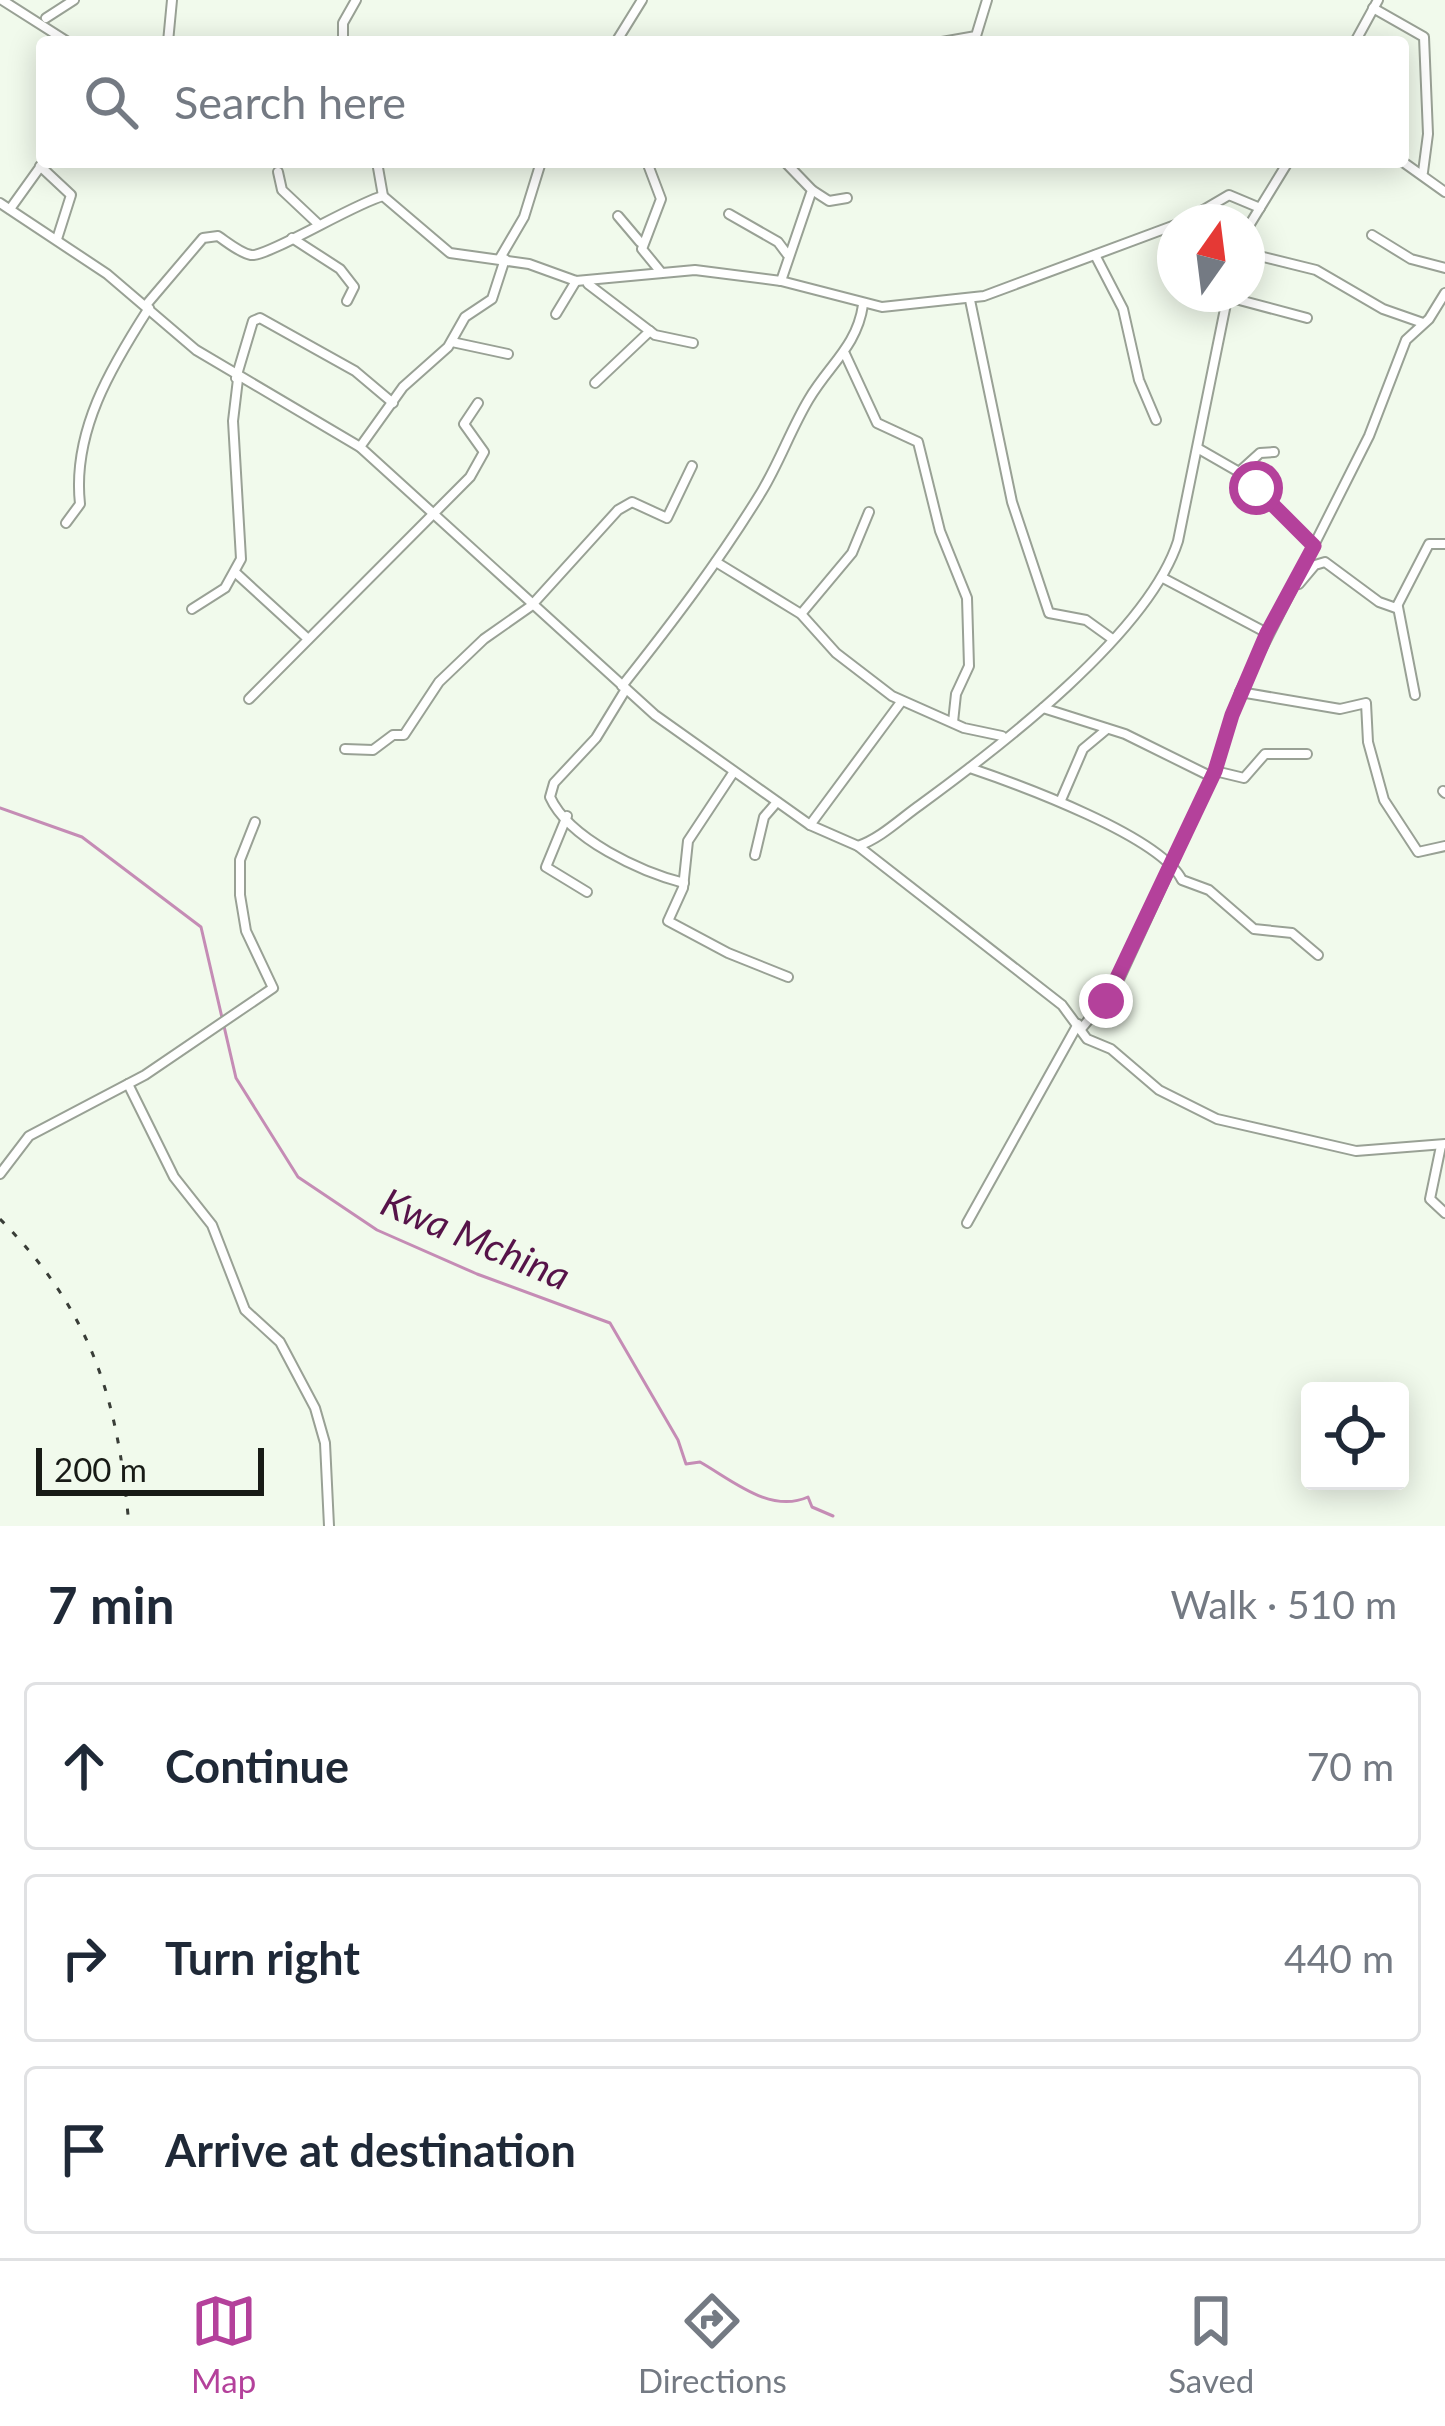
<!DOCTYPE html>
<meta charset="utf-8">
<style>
body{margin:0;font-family:Lato,sans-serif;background:#f6f6f7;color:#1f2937}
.controls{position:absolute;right:36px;bottom:36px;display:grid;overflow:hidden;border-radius:12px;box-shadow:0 6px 30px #0003}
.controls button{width:108px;height:108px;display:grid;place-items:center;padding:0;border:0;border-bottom:3px solid #e0e1e3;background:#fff;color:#1f2937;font:60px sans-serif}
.compass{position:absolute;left:1157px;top:204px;width:108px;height:108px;border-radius:50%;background:#fff;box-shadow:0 6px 30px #0003;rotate:14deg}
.scale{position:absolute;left:36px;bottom:30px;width:228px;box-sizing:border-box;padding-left:12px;border:6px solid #181b16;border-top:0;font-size:33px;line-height:42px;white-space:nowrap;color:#181b16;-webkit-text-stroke:9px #f1faec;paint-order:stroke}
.stop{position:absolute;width:36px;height:36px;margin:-27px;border:9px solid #b4419b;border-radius:50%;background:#fff}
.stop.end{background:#b4419b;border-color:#fff;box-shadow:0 3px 12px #0008}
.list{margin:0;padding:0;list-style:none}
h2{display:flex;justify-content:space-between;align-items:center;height:156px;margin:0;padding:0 48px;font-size:51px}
h2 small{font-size:39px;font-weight:400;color:#747a83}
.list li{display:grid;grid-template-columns:78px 1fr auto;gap:36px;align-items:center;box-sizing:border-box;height:168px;margin:0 24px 24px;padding:0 24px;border:3px solid #e0e1e3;border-radius:12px}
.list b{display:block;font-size:45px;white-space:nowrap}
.list em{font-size:39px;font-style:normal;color:#747a83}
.icon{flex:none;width:66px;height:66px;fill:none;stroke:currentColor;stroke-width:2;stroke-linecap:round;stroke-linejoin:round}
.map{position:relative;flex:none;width:1445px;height:1526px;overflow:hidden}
.search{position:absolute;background:#fff;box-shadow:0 6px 30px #0003;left:36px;right:36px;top:36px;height:132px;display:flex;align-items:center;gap:30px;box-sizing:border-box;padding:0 42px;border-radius:12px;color:#747a83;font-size:45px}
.sheet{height:732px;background:#fff}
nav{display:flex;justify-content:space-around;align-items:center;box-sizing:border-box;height:168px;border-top:3px solid #e0e1e3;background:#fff;font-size:33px;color:#747a83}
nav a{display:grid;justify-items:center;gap:6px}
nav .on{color:#b4419b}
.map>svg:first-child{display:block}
</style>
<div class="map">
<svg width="1445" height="1526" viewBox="0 0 1445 1526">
<rect width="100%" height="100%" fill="#f1faec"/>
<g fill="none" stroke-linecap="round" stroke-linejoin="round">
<path stroke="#c58cb5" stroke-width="3" d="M0 808 82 837 201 927 236 1078 298 1177 377 1230 477 1274 610 1323 678 1440 686 1464 700 1462C732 1480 770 1514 808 1497L812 1507 833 1516"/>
<defs>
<g id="minor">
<path d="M2 0 68 42"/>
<path d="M1373 8 1424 37 1428 134 1423 172"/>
<path d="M46 18 74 0"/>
<path d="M168 42 172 0"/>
<path d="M343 42V23L356 0"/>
<path d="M616 42 642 0"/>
<path d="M942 42 976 36 987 0"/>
<path d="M1355 42 1378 0"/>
<path d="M377 162 383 196"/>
<path d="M647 162 661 199 642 249 660 271"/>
<path d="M1403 162 1445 192"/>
<path d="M40 166 71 195 57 239"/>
<path d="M278 172 282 190 317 223"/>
<path d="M812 190 829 201 847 198"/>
<path d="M0 203 107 274 196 350 360 447 655 715 810 825 858 846C881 838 900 819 920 805 998 748 1148 634 1178 541L1228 294"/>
<path d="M10 209 43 163"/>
<path d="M729 214 778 242 787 254"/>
<path d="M618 216 640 242"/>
<path d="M1183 222 1229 195 1260 208"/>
<path d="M1247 229 1288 162"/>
<path d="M1372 235 1411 259 1445 268"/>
<path d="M292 238 340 269 354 287 347 301"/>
<path d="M1247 253 1316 270 1383 309 1423 323"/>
<path d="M1095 255 1123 309 1139 380 1156 420"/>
<path d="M500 258 524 217 541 162"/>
<path d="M781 281 812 190 785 162"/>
<path d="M588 284 655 335 693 343"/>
<path d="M1228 297 1307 318"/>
<path d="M970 300 1012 502 1049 613 1086 620 1111 638"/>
<path d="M146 305 203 238 218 236C227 242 240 253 251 255 266 258 355 203 383 196L450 253 529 264 576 281 695 270 781 281 882 307 984 296 1175 225"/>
<path d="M556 314 576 281"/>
<path d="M452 342 508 354"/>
<path d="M845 354 877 423 918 442 940 531 967 598 969 666 956 694 953 722"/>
<path d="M236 378 253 321 260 318 355 371 393 403"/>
<path d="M595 383 650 331"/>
<path d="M360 447 403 387 448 347 465 317 492 299 505 259"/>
<path d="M1199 449 1239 472 1314 546"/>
<path d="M1239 472 1260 453 1274 452"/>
<path d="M66 523 80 504C72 432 111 367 149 308"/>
<path d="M716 562 801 614 836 653 892 696 964 728 1002 736"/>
<path d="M237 574 308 639"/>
<path d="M1163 578 1267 633"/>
<path d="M1299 584 1315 565 1325 562 1379 602 1396 608 1429 544H1445"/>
<path d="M1398 607 1415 695"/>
<path d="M192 609 225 588 241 559 233 421 238 379"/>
<path d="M801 614 852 553 869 512"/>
<path d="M622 686C672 623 720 560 762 491 780 461 791 429 809 399 829 365 857 346 863 305"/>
<path d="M626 689 596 738 554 783 550 797C569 839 641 872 684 883"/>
<path d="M1240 692 1340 709 1366 703 1368 742 1384 800 1418 852 1445 846"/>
<path d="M249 699 470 477 484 452 464 424 478 403"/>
<path d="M1043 708 1125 734 1212 777"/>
<path d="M345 749 373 750 393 735H404L439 682 484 639 531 606 618 510 632 502 667 518 692 466"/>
<path d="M970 768C1020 785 1160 836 1182 880L1209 890 1254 929 1292 933 1318 955"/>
<path d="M1215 771 1244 778 1265 754H1307"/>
<path d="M733 773 688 841 683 888 668 921 728 953 788 977"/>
<path d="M1443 791 1445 793"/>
<path d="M1061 800 1083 749 1107 729"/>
<path d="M567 816 546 867 587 892"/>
<path d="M810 825 901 702"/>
<path d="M858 846 1062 1005 1087 1039 1111 1049 1159 1090 1217 1119 1356 1151 1445 1144"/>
<path d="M755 855 764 817 777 802"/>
<path d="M1081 1029 1115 988 1215 771 1240 692 1369 436 1406 340 1429 319 1445 293"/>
<path d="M128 1084 174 1177 212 1225 245 1310 280 1342 315 1408 325 1443 329 1526"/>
<path d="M1441 1146 1430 1199 1445 1213"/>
<path d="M0 1174 29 1136 145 1075 273 988 246 931 240 895V860L255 822"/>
<path d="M967 1223 1078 1024"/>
</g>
</defs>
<use href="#minor" stroke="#99a195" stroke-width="12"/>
<use href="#minor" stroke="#fff" stroke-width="8"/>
<path stroke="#393d37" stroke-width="3" stroke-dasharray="6 12" stroke-linecap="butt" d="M0 1219C92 1312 118 1398 129 1526"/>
</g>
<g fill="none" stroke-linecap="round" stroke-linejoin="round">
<path stroke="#b4419b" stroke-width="15" d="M1106 1001 1215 771 1232 715 1267 633 1314 546 1256 488"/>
</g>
<g text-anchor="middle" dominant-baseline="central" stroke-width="9" stroke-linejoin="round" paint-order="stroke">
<g font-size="39" font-style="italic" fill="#561349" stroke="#f1faec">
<text transform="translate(476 1238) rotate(23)">Kwa Mchina</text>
</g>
</g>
</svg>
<div class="controls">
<button><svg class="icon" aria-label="locate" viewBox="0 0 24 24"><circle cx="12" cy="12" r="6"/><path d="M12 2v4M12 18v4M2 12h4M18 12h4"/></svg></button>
</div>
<svg class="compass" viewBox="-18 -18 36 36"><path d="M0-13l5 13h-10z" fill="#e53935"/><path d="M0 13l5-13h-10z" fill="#747a83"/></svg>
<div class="scale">200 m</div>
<div class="stop" style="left:1256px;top:488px"></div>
<div class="stop end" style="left:1106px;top:1001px"></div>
<div class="search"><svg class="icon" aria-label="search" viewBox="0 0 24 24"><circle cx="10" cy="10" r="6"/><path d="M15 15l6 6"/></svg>Search here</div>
</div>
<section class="sheet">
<h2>7 min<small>Walk · 510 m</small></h2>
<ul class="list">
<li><svg class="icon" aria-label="ahead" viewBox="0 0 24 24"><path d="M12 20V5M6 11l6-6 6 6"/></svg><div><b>Continue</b></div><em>70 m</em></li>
<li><svg class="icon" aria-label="right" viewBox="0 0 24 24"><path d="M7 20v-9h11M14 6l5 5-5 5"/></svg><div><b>Turn right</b></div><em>440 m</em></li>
<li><svg class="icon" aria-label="arrive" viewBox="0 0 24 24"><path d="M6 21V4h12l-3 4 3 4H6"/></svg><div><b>Arrive at destination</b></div></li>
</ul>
</section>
<nav>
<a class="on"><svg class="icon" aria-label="map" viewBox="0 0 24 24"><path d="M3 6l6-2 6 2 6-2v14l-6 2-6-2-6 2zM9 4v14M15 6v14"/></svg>Map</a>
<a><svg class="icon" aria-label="directions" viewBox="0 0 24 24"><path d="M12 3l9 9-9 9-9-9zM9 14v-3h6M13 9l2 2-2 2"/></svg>Directions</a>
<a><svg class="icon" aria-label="saved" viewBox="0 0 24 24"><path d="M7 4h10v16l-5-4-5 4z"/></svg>Saved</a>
</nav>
